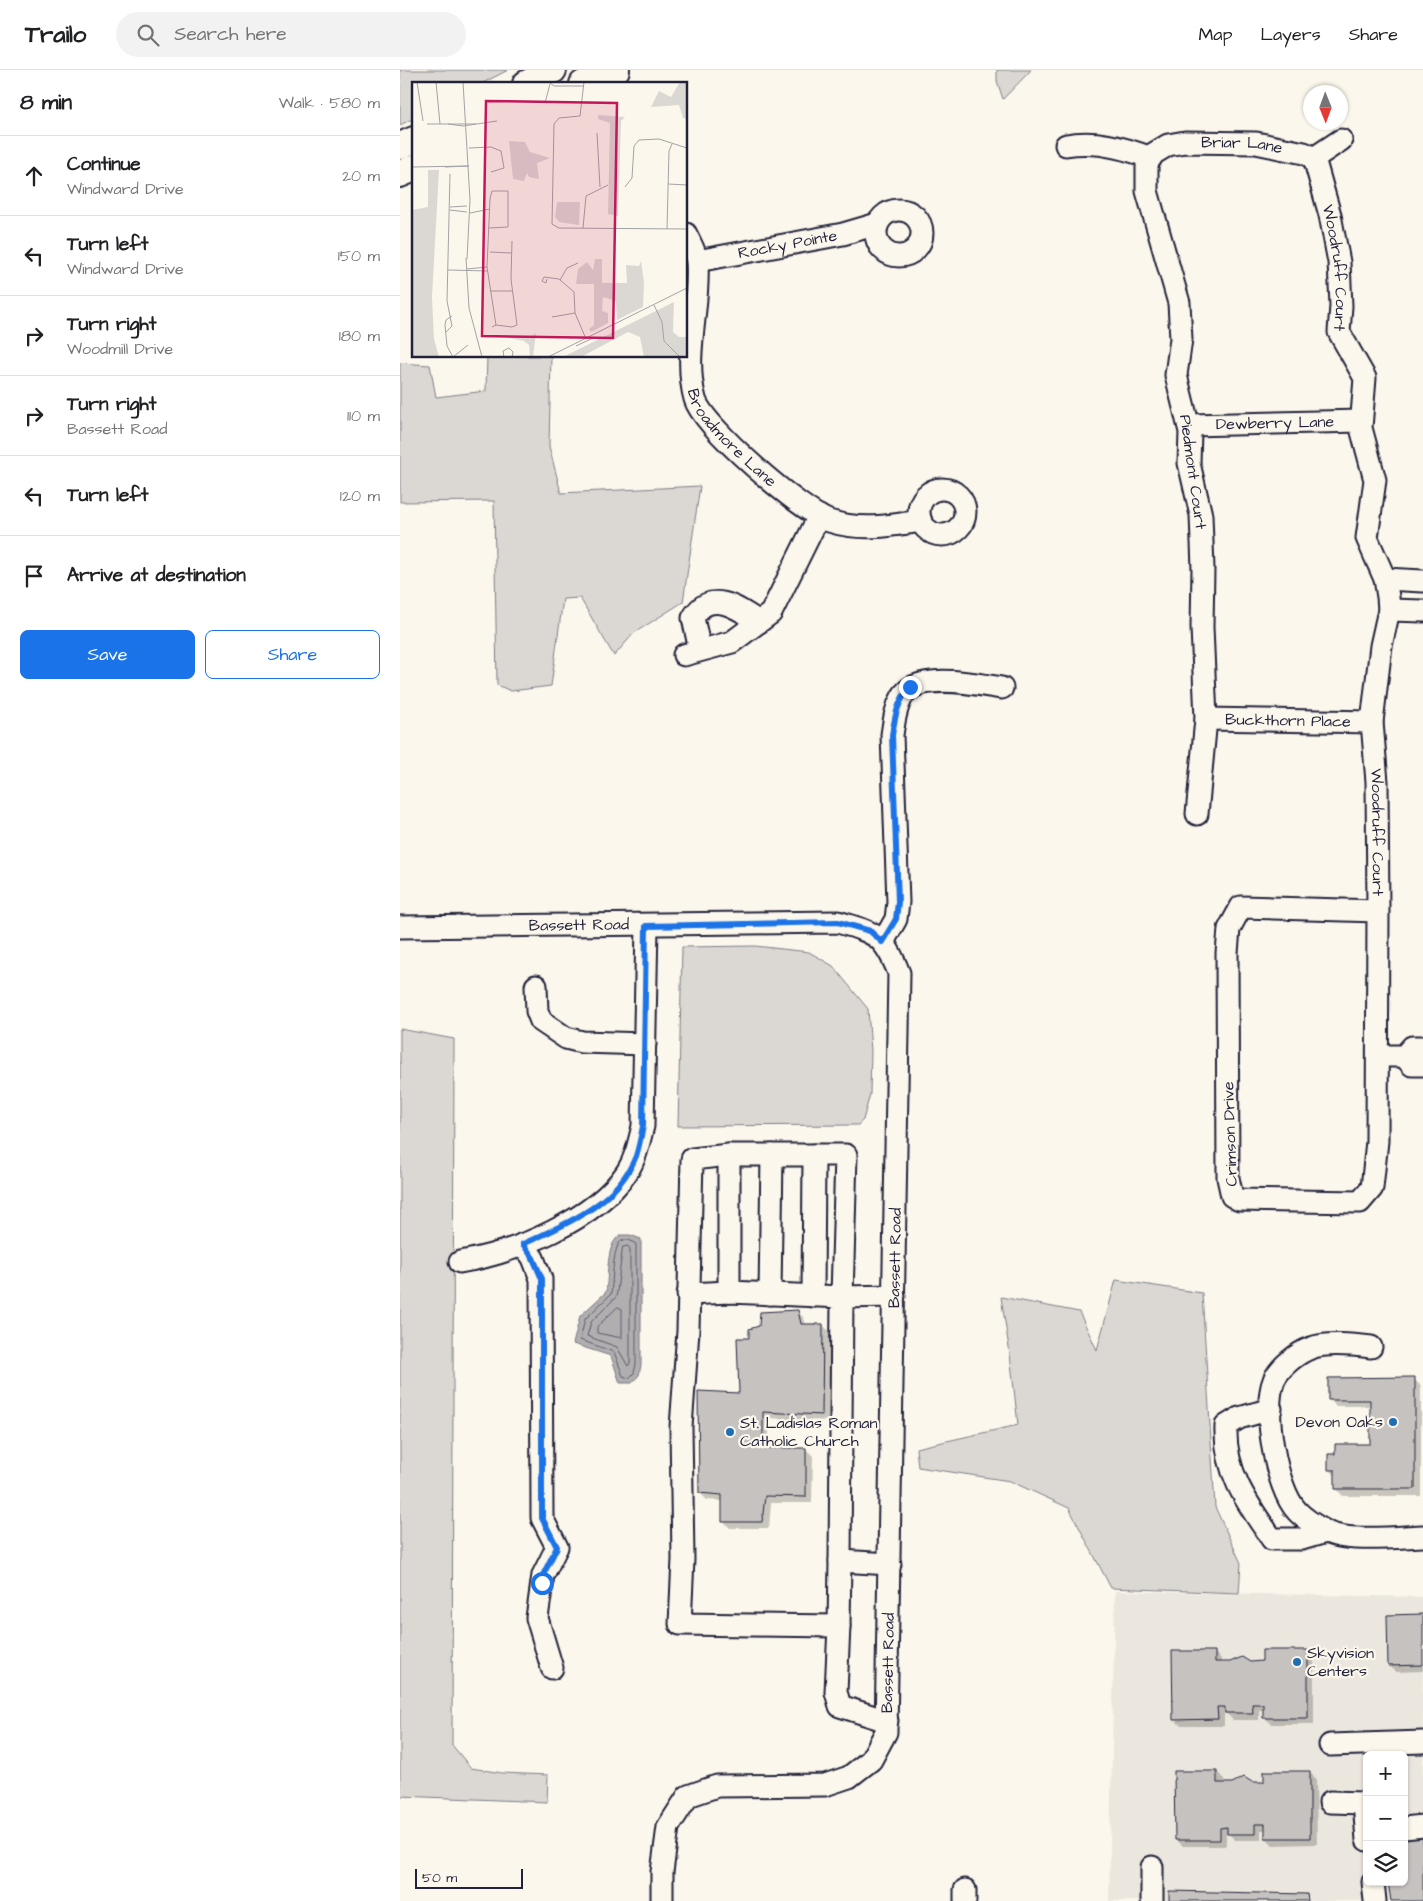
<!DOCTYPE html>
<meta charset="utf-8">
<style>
body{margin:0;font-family:"Architects Daughter",sans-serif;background:#f2f2f2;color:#202124}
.controls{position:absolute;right:15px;bottom:15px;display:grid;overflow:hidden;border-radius:8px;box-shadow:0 1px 4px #0004}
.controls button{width:45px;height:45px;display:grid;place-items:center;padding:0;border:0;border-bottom:1px solid #e0e0e0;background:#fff;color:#202124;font:25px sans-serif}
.compass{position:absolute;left:903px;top:15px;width:45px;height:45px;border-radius:50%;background:#fff;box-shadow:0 1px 4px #0004;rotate:179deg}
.scale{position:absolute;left:15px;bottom:12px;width:108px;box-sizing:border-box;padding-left:5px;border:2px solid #22223b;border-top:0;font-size:14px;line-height:18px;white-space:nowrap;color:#22223b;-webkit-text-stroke:4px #fbf7ec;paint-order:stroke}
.stop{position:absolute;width:15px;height:15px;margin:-11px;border:4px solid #1a73e8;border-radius:50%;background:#fff}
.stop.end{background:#1a73e8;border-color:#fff;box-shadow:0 1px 5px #0008}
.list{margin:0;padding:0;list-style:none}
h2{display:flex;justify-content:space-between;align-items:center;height:65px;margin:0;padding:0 20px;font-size:21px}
h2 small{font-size:16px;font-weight:400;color:#757577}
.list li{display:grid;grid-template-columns:32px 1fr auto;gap:15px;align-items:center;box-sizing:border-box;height:80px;padding:0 20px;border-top:1px solid #e0e0e0}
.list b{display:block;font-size:19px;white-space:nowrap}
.list p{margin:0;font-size:16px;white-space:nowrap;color:#757577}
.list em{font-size:16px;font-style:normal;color:#757577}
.actions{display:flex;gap:10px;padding:15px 20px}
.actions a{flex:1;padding:11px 0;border:1px solid #1a73e8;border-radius:8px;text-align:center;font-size:18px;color:#1a73e8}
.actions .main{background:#1a73e8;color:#fff}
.icon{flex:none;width:28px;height:28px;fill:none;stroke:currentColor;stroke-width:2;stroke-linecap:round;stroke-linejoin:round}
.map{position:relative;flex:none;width:1023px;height:1831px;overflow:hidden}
header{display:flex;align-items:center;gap:30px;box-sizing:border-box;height:70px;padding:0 25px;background:#fff;border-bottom:1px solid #e0e0e0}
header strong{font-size:24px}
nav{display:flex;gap:28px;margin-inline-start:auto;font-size:18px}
.search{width:350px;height:45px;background:#f2f2f2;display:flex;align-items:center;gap:12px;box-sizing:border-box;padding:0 18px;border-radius:28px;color:#757577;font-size:19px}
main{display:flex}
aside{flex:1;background:#fff}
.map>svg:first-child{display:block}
</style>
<header>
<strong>Trailo</strong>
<div class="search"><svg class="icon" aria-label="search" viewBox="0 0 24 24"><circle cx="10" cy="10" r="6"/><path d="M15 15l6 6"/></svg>Search here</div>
<nav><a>Map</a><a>Layers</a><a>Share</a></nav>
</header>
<main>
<aside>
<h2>8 min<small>Walk · 580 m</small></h2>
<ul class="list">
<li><svg class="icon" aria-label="ahead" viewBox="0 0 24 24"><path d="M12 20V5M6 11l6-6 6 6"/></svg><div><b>Continue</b><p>Windward Drive</p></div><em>20 m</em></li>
<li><svg class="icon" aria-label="left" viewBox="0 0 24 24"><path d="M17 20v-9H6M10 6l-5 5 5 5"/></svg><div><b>Turn left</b><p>Windward Drive</p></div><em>150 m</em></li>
<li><svg class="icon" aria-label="right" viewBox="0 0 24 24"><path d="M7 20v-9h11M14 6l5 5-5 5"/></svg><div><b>Turn right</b><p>Woodmill Drive</p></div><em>180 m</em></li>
<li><svg class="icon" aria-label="right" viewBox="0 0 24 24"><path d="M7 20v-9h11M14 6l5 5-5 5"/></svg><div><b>Turn right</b><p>Bassett Road</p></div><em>110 m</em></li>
<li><svg class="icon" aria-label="left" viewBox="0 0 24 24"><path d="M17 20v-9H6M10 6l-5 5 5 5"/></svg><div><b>Turn left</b></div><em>120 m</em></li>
<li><svg class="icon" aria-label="arrive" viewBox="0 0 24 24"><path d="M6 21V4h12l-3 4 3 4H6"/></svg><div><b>Arrive at destination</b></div></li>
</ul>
<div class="actions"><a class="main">Save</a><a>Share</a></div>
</aside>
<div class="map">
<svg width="1023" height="1831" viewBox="0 0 1023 1831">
<rect width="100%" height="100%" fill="#fbf7ec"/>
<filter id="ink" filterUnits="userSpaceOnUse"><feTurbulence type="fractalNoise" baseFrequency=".02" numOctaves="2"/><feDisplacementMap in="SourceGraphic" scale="10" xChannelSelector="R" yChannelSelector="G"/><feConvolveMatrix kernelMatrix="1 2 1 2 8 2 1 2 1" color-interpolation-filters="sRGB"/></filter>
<g filter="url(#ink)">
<path fill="#ebe7df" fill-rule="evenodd" d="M715 1521 1023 1527V1831H709ZM967 1685H1004V1812H967Z"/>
<g fill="#dbd8d3" stroke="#7e7d87">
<path d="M0 0H108L81 14H14V48L0 55Z"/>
<path d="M597 0H631L603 29 597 11Z"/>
<path d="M87 286H151L149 376 161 423 300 416 283 532 234 563 214 586 180 528 163 529 151 616 111 621 97 615 94 431 0 432V293L30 295 36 327 86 321Z"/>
<path d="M355 876 409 882 433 896 468 939 471 981 470 1024 463 1050 458 1055 278 1056 282 877Z"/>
<path d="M0 959 54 969 52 1675 71 1698 102 1703 148 1705 147 1732 0 1726Z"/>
<path d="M716 1210 802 1223 815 1437 841 1493 839 1523 711 1518 669 1438 610 1411 518 1397 516 1378 618 1355 610 1284 601 1227 679 1242 697 1280Z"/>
</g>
<path fill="#b1aeb0" stroke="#787681" d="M220 1165H230L241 1169V1295L239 1305 232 1313H220L211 1286 173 1274 180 1246 206 1222C209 1205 205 1176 220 1165Z"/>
<g fill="#0003">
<path d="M397 1241 404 1248 406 1255H423L430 1262 429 1351 369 1348V1379H406L413 1386 412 1433H371L369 1458H330L323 1451V1431L307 1430 300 1423 340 1324 350 1269 361 1257Z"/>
<path d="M1014 1309 1021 1316V1426H943L936 1419V1406L929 1399 936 1385 972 1375V1336H936L929 1329Z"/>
<path d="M1023 1545V1601L996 1602 989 1595 988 1546Z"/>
<path d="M907 1581 914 1588V1654H871L864 1647V1640H859V1650H833L827 1644H824V1656H781L774 1649 814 1582 821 1589V1594L863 1593Z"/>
<path d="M817 1702 824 1709V1714L866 1713 910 1702 916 1709 917 1774 873 1775 866 1768V1760H861V1770H835L829 1764H826V1776H783L776 1770Z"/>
</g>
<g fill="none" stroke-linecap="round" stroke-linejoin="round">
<g stroke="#5b5a6a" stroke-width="1">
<path d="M222 1170H229L236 1174V1294L234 1303 229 1308 223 1306 214 1282 180 1270 185 1249 211 1224C213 1211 212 1176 222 1170Z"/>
<path d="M223 1177 228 1176 230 1179V1293L228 1296 217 1277 187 1266 191 1252 216 1227Z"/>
<path d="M218 1237 222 1239V1268L197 1263V1257Z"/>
</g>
</g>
<g fill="#c6c2c0" stroke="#22223b">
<path d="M398 1240 401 1254H423L422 1345 363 1342V1378H406V1427L365 1426 362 1452H322V1425L299 1423 298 1321 339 1323 337 1268H349V1259L359 1256 360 1242Z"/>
<path d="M1015 1307V1419H935V1400H928V1384H935V1374H970V1330H928V1308Z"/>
<path d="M1023 1544V1595L988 1596 987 1545Z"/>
<path d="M862 1580H908V1648H863V1634H852L853 1643H825V1637H817L818 1649 773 1650 772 1581H815V1592H830L842 1587 850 1592 862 1591Z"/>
<path d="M774 1701H817V1713H832L844 1707 852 1712H864V1701H910V1768H865V1754H855V1764H827V1757L820 1758V1770H775Z"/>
<path d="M1023 1761V1831H991L988 1812H1004V1764Z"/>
<path d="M769 1821 907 1824 908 1831H769Z"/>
</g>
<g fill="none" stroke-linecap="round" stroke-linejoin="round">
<defs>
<g id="minor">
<path id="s1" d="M941 70 914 88 930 145 939 192 941 236 939 262 965 308 961 358 975 410 967 468 985 509 988 527 989 540 981 576 972 652 977 712 978 841 977 1071 972 1118 960 1132 839 1130 832 1126 828 1108 827 883 829 859 841 837 978 841"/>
<path d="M666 75C695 70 723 77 751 88"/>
<circle cx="499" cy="163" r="23"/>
<path id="s2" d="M286 164C290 173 297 184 297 193 300 238 283 285 295 329 303 357 402 442 429 451 460 461 489 456 520 451"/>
<path id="s3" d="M297 191 443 164 477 154"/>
<path id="s4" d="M789 355 961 351"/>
<circle cx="542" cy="442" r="23"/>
<path d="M985 509 1023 511"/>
<path d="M989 540 1023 541"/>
<path d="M300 580 293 548C310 518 338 538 359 552"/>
<path d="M284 585 332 572 371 543 419 446"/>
<path id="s5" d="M806 649 972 652"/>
<path id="s6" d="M797 744 806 649 802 557 803 499 801 445 789 393 790 362 776 305 781 269 779 233 747 121V93L753 84 768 75 785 72 856 73 904 83 914 88"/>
<path id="s7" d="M0 857 438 852C476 863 484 865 499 903L486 1662 471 1690 449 1707 425 1715 317 1716 288 1726 268 1757 262 1802V1831"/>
<path d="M483 872 496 849 498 832 492 665C494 652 495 639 502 627 516 601 577 614 602 618"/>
<path d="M136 916 137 941 141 951 166 968 182 972 245 974"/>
<path d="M979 986H1004L1012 977H1023"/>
<path d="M1004 986 1012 995H1023"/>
<path d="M123 1174 133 1188 141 1209 142 1448 157 1477 143 1505 137 1548 152 1598"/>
<path d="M60 1192C115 1183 195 1150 227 1102 236 1088 239 1072 243 1056L247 856"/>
<path d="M329 1222V1085"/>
<path d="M288 1224 329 1222 442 1227 440 1491"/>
<path d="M370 1224 372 1085"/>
<path d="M413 1226 414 1085"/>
<path d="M971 1277C954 1275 927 1272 911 1278 897 1283 880 1297 874 1310 862 1339 876 1419 897 1441 904 1449 916 1456 925 1461 945 1473 999 1467 1023 1466"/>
<path d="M871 1339 839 1348 826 1356C824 1402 847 1433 872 1469H902L926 1462"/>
<path d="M490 1494 440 1491 439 1556 280 1554 283 1489 281 1357 288 1261 292 1089 329 1085H446L442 1227 494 1226"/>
<path d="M439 1556 436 1622 440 1636 487 1651"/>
<path d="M930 1675 1023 1672"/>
<path d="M930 1732 964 1733 967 1770"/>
<path d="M1004 1758 1023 1756"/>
<path d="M752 1797V1831"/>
<path d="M973 1812 975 1831"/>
<path d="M565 1820V1831"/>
</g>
<g id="major">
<path d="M126 14 153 0"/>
<path d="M183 14 216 0"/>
<path d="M0 76 14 70"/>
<path d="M0 104 14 98"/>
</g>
</defs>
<use href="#minor" stroke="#22223b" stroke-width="25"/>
<use href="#major" stroke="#22223b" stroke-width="30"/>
<use href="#minor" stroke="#fbf7ec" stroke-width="21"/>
<use href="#major" stroke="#fbf7ec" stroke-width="26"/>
</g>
</g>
<g fill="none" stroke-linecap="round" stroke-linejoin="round" filter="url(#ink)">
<path stroke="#1a73e8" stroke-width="6" d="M142 1513 143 1505 157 1477 142 1448V1209L133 1188 123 1174C166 1154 217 1134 236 1086 239 1077 241 1066 243 1056L246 856 438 852 470 861 482 872 496 849 498 832 492 665C495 647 497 632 510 617"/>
</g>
<g fill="#1f6fb2" stroke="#fbf7ec" stroke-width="2">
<circle cx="993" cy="1352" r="5"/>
<circle cx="330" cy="1362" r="5"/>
<circle cx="897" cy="1592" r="5"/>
</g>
<g text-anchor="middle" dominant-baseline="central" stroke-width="4.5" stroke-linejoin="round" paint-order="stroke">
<g font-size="16" fill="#22223b" stroke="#fbf7ec">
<text stroke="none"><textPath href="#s6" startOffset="762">Briar Lane</textPath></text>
<text stroke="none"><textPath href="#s3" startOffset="92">Rocky Pointe</textPath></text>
<text stroke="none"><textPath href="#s1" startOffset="145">Woodruff Court</textPath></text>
<text stroke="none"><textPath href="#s4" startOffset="86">Dewberry Lane</textPath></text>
<text stroke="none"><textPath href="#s2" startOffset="221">Broadmore Lane</textPath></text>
<text transform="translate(793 402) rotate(82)">Piedmont Court</text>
<text stroke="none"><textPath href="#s5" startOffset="82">Buckthorn Place</textPath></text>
<text stroke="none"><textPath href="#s1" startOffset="725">Woodruff Court</textPath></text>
<text stroke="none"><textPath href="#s7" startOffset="179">Bassett Road</textPath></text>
<text transform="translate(830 1064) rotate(-92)">Crimson Drive</text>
<text transform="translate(495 1188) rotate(-89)">Bassett Road</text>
<text transform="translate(488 1593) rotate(-89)">Bassett Road</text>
</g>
<g font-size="16" fill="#22223b" stroke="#fbf7ec" text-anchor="start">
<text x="983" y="1352" text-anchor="end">Devon Oaks</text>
<text x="340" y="1353">St. Ladislas Roman<tspan x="340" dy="18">Catholic Church</tspan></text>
<text x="907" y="1583">Skyvision<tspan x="907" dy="18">Centers</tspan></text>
</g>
</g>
<g transform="translate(12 12)">
<rect width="275" height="275" fill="#fbf7ec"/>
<path d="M268 0H275V37L271 36 267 23 239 25 247 9 259 15ZM186 33 213 35 209 39 206 134 196 132 198 41 186 37ZM97 59 113 60 118 70 138 76 125 81 127 97 117 95 115 91 112 99 101 97ZM16 88H27L20 215 22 257 27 275H0V128L16 125ZM145 120H168L167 143 147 140 143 135ZM183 177H190V201H215L214 183 227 184 229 179 232 200 231 225 205 238 204 219 191 215 190 229 196 231V241L179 250 177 247 182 243V202H164L166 187 175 180 181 188ZM262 220 261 250 267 255H275V275H232L228 255 216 250 169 275 153 274ZM124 251 121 275H118L117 263 112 259 93 255H119Z" fill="#dbd8d3"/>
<path fill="none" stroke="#a4a2a5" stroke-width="1" d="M5 0 11 39M24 0 28 42M51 0 58 118 55 177M137 0 142 4H172M172 0 168 34 147 36 142 42 140 142 147 146 275 147M133 21 138 2M15 42H64M36 42 51 44 85 39M185 51 188 105M57 66 79 65 89 69 92 86 79 90M0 85 57 84M33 85 57 84M256 102 275 103M213 105 220 96 222 64 227 58 247 57 275 66M38 125 55 124M38 128 55 130M58 131 78 127M77 146 96 145V109H80L78 117 75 185 84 243 80 245M171 146 174 114 196 103M255 147 257 69 260 62M78 170 99 171M54 176 57 226 70 275M55 187 75 185M36 188 76 189M135 197 134 201 130 199 132 195 147 197 162 210 163 231 174 257M148 198 155 186 166 181M78 209H101M242 223 250 240 252 259 268 275M40 234 34 238 33 243 35 264 41 275M140 235 163 231M84 243 100 245 105 243 99 197 100 159M34 250 40 244 35 219 38 92M164 264 181 256M41 275 56 263M92 275 91 269 97 266 101 270 100 275M136 275 275 206"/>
<path fill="#c2185b" fill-opacity="0.15" stroke="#c2185b" stroke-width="2.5" d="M74 19 205 21 201 256 70 254Z"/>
<rect width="275" height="275" fill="none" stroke="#22223b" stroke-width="2.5"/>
</g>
</svg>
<div class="controls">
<button>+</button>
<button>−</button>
<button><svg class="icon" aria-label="layers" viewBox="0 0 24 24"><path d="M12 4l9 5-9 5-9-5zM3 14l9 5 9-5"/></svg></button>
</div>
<svg class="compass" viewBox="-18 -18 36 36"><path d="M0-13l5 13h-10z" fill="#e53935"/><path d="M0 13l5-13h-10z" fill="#757577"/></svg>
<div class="scale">50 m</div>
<div class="stop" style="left:142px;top:1513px"></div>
<div class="stop end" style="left:510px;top:617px"></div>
</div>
</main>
